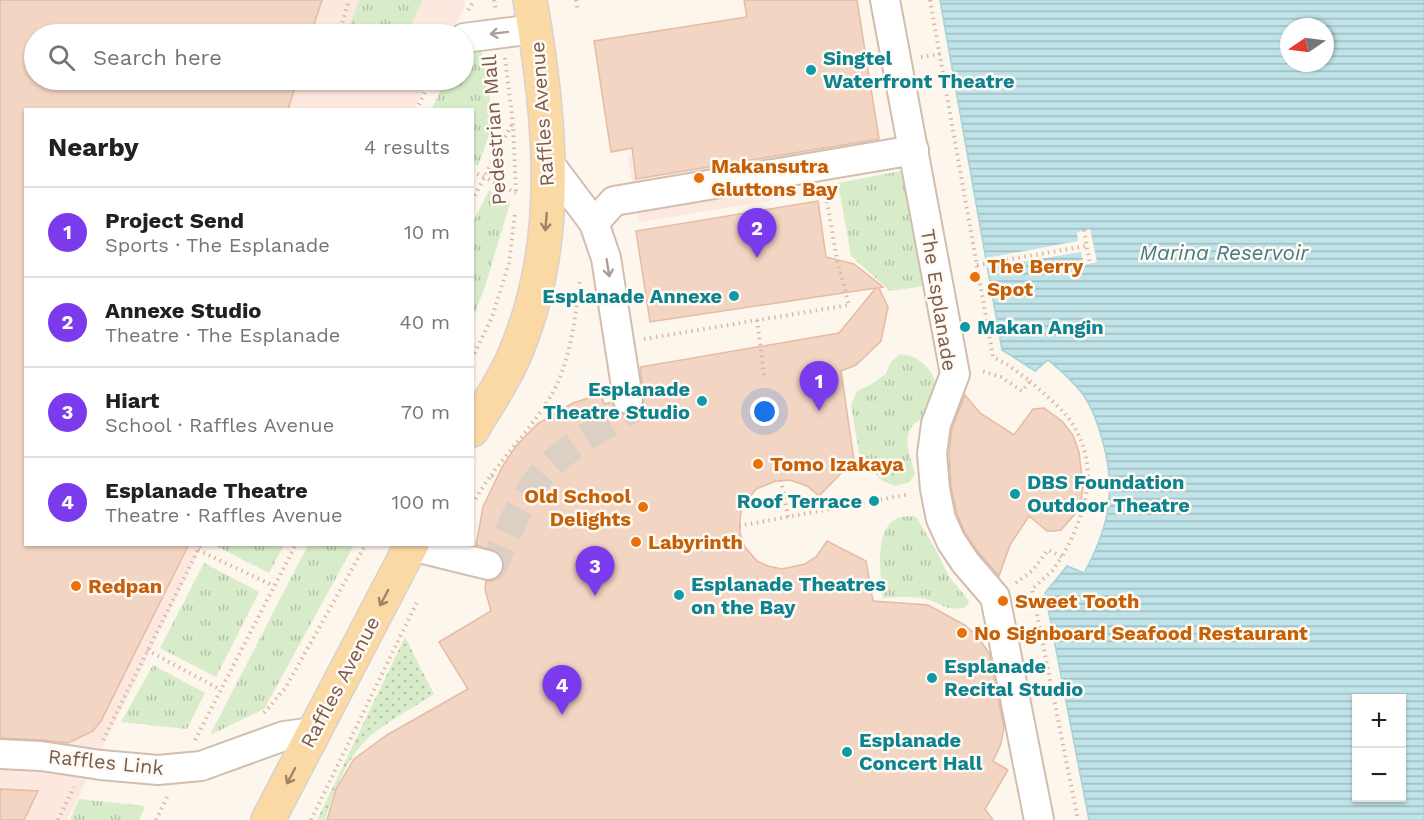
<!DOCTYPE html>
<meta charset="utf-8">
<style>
body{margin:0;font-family:"Work Sans",sans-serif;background:#f6f6f6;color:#202124}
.controls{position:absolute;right:18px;bottom:18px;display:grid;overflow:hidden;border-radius:0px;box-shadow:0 2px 4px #0004}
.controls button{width:54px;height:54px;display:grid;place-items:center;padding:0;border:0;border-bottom:2px solid #e0e0e0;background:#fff;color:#202124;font:30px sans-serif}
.compass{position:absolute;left:1280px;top:18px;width:54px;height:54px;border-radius:50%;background:#fff;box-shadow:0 2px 4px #0004;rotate:257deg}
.you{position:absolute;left:765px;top:412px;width:21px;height:21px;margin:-15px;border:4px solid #fff;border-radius:50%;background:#1a73e8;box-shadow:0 0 0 9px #1a73e833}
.badge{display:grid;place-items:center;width:39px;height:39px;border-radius:50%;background:#7c3aed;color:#fff;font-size:20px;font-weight:700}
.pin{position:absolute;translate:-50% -50px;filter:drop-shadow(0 2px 3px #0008)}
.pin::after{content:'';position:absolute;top:32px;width:21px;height:18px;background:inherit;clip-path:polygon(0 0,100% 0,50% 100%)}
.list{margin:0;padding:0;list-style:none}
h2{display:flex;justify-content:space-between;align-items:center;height:78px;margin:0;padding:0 24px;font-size:26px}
h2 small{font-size:20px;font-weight:400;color:#757577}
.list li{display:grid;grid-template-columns:39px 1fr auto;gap:18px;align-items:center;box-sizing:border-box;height:90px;padding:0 24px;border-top:2px solid #e0e0e0}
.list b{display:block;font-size:22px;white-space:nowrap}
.list p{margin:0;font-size:20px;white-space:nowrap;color:#757577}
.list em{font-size:20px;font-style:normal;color:#757577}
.icon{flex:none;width:33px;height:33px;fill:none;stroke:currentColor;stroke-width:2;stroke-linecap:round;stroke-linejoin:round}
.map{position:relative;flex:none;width:1424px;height:820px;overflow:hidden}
.search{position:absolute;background:#fff;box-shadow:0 2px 4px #0004;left:24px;top:24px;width:450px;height:66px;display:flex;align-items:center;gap:15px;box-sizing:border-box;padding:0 21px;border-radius:33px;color:#757577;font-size:22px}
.panel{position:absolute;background:#fff;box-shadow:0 2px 4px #0004;left:24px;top:108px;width:450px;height:438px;border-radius:0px}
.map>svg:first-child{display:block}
</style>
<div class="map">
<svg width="1424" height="820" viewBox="0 0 1424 820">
<defs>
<pattern id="grass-tufts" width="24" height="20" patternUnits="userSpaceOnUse" patternTransform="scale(1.5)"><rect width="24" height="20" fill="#d8ecc9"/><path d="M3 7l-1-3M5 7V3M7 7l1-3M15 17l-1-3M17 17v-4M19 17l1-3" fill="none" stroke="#b4c2a5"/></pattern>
<pattern id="park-dots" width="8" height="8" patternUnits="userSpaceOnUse" patternTransform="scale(1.5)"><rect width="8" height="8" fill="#d8ecc9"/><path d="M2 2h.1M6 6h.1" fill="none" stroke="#b4c2a5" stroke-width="1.8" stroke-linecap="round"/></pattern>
<pattern id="water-rules" width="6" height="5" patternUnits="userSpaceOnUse" patternTransform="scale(1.5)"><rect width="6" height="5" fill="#bfe3e8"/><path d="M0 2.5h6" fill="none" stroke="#a0bbbe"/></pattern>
</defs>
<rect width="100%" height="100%" fill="#fdf6ec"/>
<g fill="#fde8e0">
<path d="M0 0H464L465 6 451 34H34V80H429L414 109 26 110V544L202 545 67 820H0Z"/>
<path d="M759 134 770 201 639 222 628 156Z"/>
</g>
<g fill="url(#grass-tufts)">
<path d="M359 0H423L407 33 347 34Z"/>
<path d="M481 49 494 122 478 166 473 163 472 110H431L446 80H464V52Z"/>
<path d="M906 170 925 286 890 291 851 256 838 183Z"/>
<path d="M489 190 510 203 484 290 473 317V222Z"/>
<path d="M900 354C904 355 909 355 913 357 931 364 944 390 934 407 929 417 915 420 910 429 903 443 912 460 915 474L910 482 896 486 883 481 860 459 851 405 857 391 870 385 886 374 890 363Z"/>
<path d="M906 516 916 517 936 550 948 575 969 601 966 607C947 612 943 604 926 599 912 596 898 597 883 598 881 577 874 534 893 521 896 518 902 517 906 516Z"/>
<path d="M214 545H284L269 573Z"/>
<path d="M308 545H354L264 709 210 735Z"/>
<path d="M204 563 259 592 216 677 160 648Z"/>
<path d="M153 665 205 693 187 729 121 722Z"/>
<path d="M79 799 145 806 139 820H70Z"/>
</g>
<path fill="url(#park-dots)" d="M405 637 434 694C416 706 383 724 368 738 345 761 334 790 325 820H317Z"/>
<path fill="url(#water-rules)" stroke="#a5d3da" stroke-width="1.5" fill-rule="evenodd" d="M940 0H1424V820H1089L1045 593 1067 566 1084 573C1109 528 1117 489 1102 439 1098 424 1093 409 1084 396 1074 382 1061 371 1048 360L1035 371 1002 350ZM1289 27H1325V63H1289ZM1356 698H1402V798H1356Z"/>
<path fill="#fdf6ec" d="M1090 229 1097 262 1084 265 1081 252 987 268 986 258 1078 241 1077 232Z"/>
<g fill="#f3d5c3" stroke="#e6bba3" stroke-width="1.5">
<path d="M0 0H322L311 34H34V80H297L288 110H26V544H189L101 721 93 731 68 743 42 740 0 738Z"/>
<path d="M744 0H857L879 139 636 179 632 148 611 152 594 41 747 17Z"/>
<path d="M818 201 826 257 854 264 883 287 879 288 888 307 881 341 856 365 841 371 854 460 819 496 807 486 790 480 776 481 756 489 742 507 740 519V533L745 547 757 561 768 566 782 569 805 564 816 557 827 541 866 561 873 601 928 605 965 625 978 637 989 653 1004 727 1001 744 993 761 1008 770 985 809 993 820H327L336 789 354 759 387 735 468 689 439 642 491 611 485 589 486 581H493L500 576 504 568V561L499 553 476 545 483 507 502 467 516 446 537 424 573 403 601 394 604 404 612 402 615 409 622 414 630 415 638 412 643 405 644 397 640 367 839 333 876 288 650 322 636 231Z"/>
<path d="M965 395 980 413 1014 435 1033 409 1044 408 1062 421 1073 435 1079 452 1083 486 1081 501 1076 513 1061 530 1054 531H1047L1029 516 1010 545 999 576 978 552 965 533 957 514 951 487 949 454 952 428Z"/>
<path d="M0 789 38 791 24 820H0Z"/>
</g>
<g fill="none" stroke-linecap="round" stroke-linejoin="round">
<path stroke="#dcd0c4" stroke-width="28" stroke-dasharray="28 14" stroke-linecap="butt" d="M488 565 493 567C506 537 521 498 543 473 563 449 603 427 630 410L628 399"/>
<defs>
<g id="minor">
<path d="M885 0 955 374 936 424 932 454 935 489 941 519 951 541 965 562 995 597 1039 820"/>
<path d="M464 38 535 29"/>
<path d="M549 163 594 223 606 258 628 399"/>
<path d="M594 223 614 201 914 150"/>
<path d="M411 546 488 565"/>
<path d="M0 754 41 756 101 765 158 770 201 766 284 736 314 732"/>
</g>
<g id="major">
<path d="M472 430C485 408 500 386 511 363 564 248 551 120 530 0"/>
<path d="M268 820 412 544"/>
</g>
</defs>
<use href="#minor" stroke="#d1beb0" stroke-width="32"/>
<use href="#major" stroke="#dad1cd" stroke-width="36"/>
<g stroke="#d9b8a5" stroke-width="4" stroke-dasharray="1.5 4.5" stroke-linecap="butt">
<path d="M494 0 496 10"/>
<path d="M576 0 578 11"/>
<path d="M930 0 993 357 1008 365 1030 381 1022 391 1001 377 982 371"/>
<path d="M468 10 474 0"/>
<path d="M339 34 349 0"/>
<path d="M921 57 940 54"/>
<path d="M505 58 513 123 516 194"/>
<path d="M416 110 431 80"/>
<path d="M472 171 516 193"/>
<path d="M472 201 512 124"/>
<path d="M1084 230 1090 264"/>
<path d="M977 265 1086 246"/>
<path d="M757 320 764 375"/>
<path d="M644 339 849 305 837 260 825 190"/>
<path d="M472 359 492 317 509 263 515 214"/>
<path d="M1030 381C1045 395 1065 410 1075 428 1100 473 1084 517 1062 557"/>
<path d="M491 475C511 449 546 410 558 382 572 350 576 312 580 278"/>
<path d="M781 480 788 517"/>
<path d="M472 504 491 475 496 479"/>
<path d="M739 526 910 494"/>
<path d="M198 550 274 586"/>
<path d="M1016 583 1033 570 1048 550 1062 557 1052 571 1032 589 1078 820"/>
<path d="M147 650 221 690"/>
<path d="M264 713 286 687 366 544"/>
<path d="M103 740 201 544"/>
<path d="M195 740 296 544"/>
<path d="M58 820 74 787"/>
<path d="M156 820 168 795"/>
<path d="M311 820 417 602"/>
</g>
<use href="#minor" stroke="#fff" stroke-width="28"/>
<use href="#major" stroke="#fbd9a5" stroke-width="33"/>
</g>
<defs><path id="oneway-shaft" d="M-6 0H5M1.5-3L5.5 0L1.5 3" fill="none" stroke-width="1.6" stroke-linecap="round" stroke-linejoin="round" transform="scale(1.5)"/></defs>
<g stroke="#af9d94">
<use href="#oneway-shaft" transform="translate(499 33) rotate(173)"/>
<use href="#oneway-shaft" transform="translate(608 268) rotate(81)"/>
</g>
<g stroke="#a18267">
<use href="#oneway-shaft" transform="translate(546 222) rotate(95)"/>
<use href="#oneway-shaft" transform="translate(384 598) rotate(118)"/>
<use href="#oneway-shaft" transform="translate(291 776) rotate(118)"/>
</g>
<g fill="#0f9aa8" stroke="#fffaf3" stroke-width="2">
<circle cx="811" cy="70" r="6"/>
<circle cx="734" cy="296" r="6"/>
<circle cx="965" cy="327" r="6"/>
<circle cx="702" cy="401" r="6"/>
<circle cx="1015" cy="494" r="6"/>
<circle cx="874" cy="501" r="6"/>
<circle cx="679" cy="595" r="6"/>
<circle cx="932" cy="678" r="6"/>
<circle cx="847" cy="752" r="6"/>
</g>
<g fill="#e8710a" stroke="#fffaf3" stroke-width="2">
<circle cx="699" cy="178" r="6"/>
<circle cx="975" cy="277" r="6"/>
<circle cx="758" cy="464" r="6"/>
<circle cx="643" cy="507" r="6"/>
<circle cx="636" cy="542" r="6"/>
<circle cx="76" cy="586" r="6"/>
<circle cx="1003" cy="601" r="6"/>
<circle cx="962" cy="633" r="6"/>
</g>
<g text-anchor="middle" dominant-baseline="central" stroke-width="5" stroke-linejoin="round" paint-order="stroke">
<g font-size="20" font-weight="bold" fill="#0d838f" stroke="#fffaf3" text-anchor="start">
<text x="823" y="58">Singtel<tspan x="823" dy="23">Waterfront Theatre</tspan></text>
<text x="722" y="296" text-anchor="end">Esplanade Annexe</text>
<text x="977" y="327">Makan Angin</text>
<text x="690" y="389" text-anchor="end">Esplanade<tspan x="690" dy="23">Theatre Studio</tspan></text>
<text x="1027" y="482">DBS Foundation<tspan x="1027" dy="23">Outdoor Theatre</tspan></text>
<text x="862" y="501" text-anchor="end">Roof Terrace</text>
<text x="691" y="584">Esplanade Theatres<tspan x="691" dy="23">on the Bay</tspan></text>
<text x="944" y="666">Esplanade<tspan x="944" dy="23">Recital Studio</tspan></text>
<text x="859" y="740">Esplanade<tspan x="859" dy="23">Concert Hall</tspan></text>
</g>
<g font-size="20" fill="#7a5c4d" stroke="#fffaf3">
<text transform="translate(542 114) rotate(-94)">Raffles Avenue</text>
<text transform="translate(494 130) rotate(-94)">Pedestrian Mall</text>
<text transform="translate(939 300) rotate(81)">The Esplanade</text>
<text transform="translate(340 682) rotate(-62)">Raffles Avenue</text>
<text transform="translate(106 762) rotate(6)">Raffles Link</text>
</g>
<g font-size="20" font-weight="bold" fill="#c56008" stroke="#fffaf3" text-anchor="start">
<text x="711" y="166">Makansutra<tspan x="711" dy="23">Gluttons Bay</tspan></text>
<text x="987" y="266">The Berry<tspan x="987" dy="23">Spot</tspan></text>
<text x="770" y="464">Tomo Izakaya</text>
<text x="631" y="496" text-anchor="end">Old School<tspan x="631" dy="23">Delights</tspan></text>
<text x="648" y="542">Labyrinth</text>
<text x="88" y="586">Redpan</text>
<text x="1015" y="601">Sweet Tooth</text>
<text x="974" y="633">No Signboard Seafood Restaurant</text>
</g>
<g font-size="21" font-style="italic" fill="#437c86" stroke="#fffaf3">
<text x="1224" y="252">Marina Reservoir</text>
</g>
</g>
</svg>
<div class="controls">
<button>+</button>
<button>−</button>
</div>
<svg class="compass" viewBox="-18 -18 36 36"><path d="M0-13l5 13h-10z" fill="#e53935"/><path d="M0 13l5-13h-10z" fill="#757577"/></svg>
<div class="you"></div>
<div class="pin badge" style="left:819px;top:411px">1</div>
<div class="pin badge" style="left:757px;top:258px">2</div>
<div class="pin badge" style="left:595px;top:596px">3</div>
<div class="pin badge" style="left:562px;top:715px">4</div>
<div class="search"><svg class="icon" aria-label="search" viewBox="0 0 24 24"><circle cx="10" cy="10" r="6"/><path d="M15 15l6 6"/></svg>Search here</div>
<section class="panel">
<h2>Nearby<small>4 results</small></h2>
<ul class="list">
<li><span class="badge">1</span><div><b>Project Send</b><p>Sports · The Esplanade</p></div><em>10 m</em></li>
<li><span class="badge">2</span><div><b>Annexe Studio</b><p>Theatre · The Esplanade</p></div><em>40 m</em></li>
<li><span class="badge">3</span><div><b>Hiart</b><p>School · Raffles Avenue</p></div><em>70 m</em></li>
<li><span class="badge">4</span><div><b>Esplanade Theatre</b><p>Theatre · Raffles Avenue</p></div><em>100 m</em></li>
</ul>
</section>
</div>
